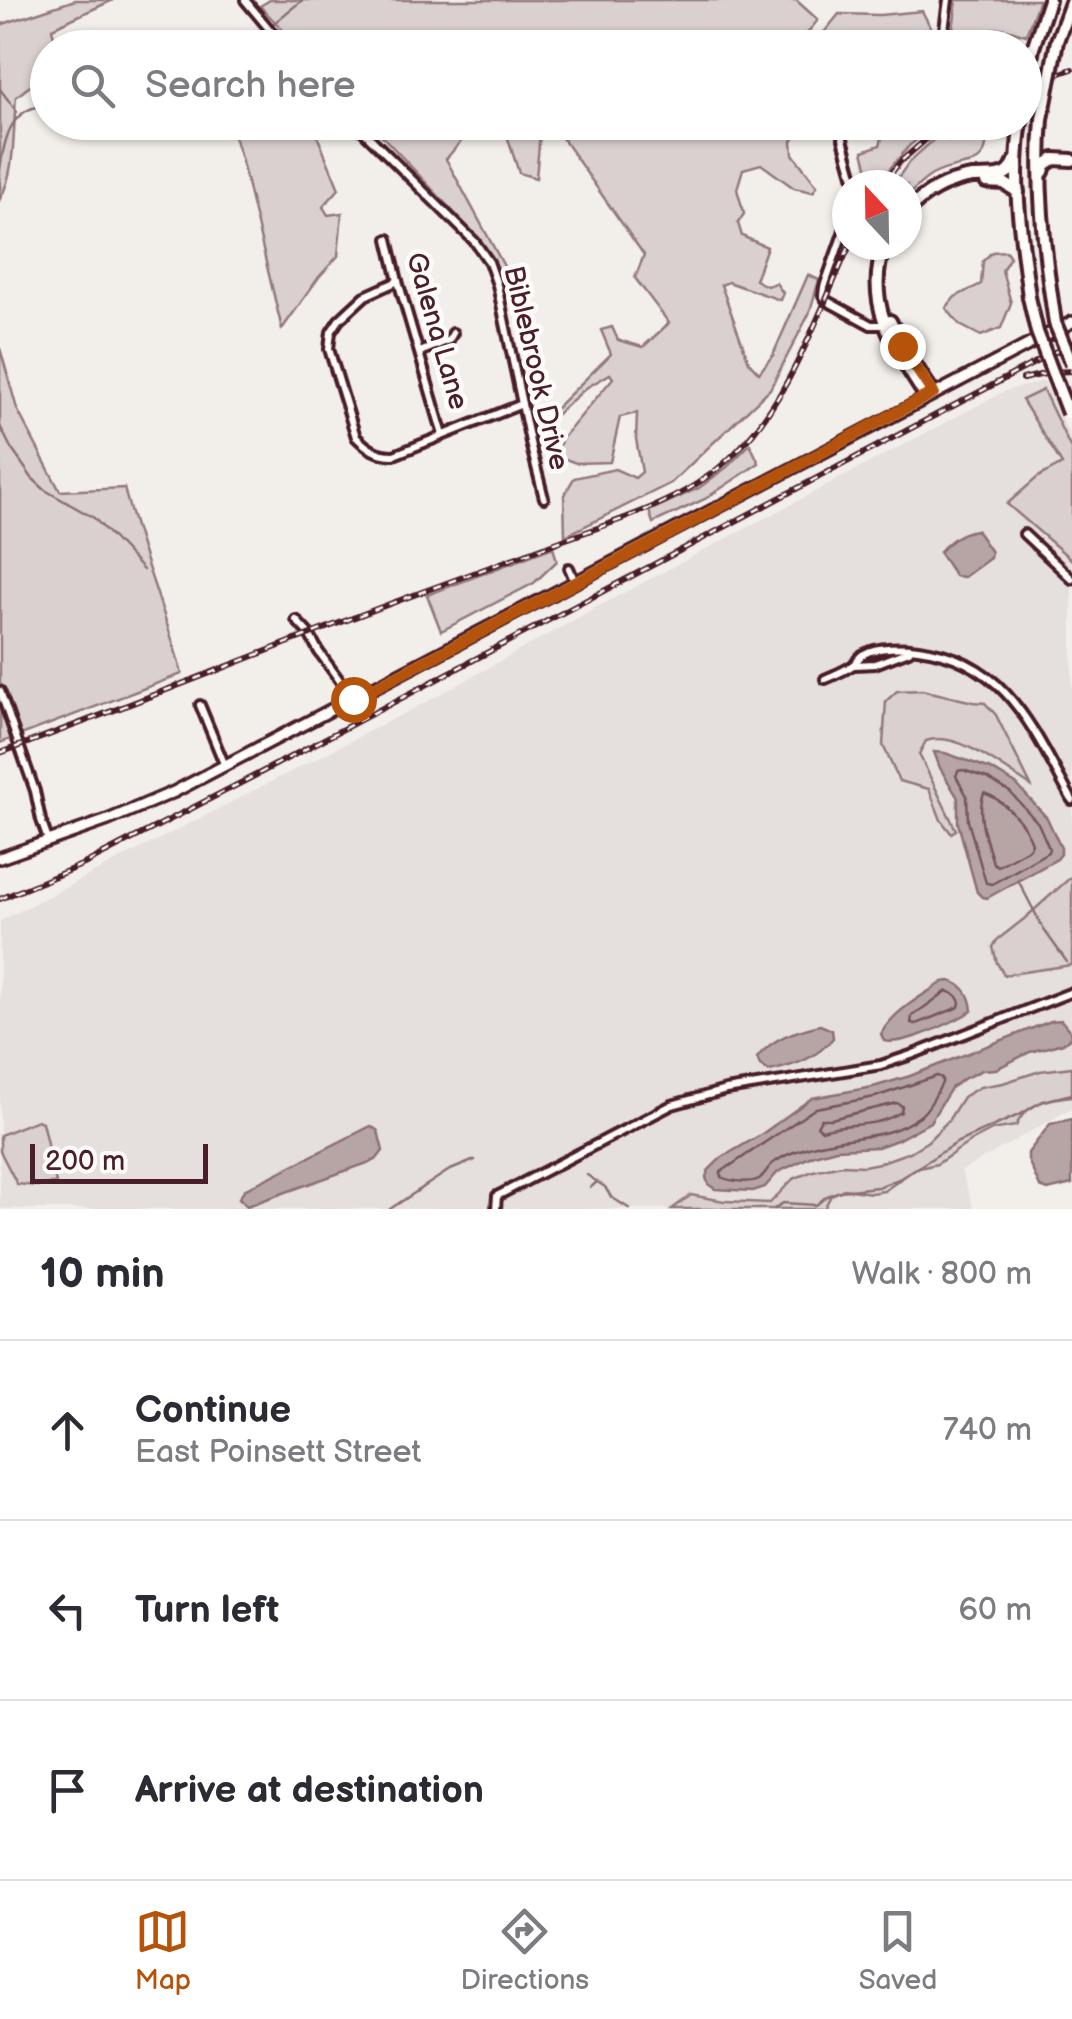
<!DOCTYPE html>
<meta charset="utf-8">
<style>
body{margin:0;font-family:"Balsamiq Sans",sans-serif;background:#f2f2f3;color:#2b2b33}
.compass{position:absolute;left:832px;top:170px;width:90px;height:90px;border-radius:50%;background:#fff;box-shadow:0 2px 8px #0004;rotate:338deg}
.scale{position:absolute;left:30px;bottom:25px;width:178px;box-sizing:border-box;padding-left:10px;border:5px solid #4a1f2b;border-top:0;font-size:28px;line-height:35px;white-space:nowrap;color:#4a1f2b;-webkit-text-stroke:8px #fdfcf7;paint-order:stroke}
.stop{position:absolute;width:30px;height:30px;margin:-22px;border:8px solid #b45309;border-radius:50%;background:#fff}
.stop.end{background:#b45309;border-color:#fff;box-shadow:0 2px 10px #0008}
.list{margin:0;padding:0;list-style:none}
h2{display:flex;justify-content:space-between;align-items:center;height:130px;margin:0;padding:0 40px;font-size:42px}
h2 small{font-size:32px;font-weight:400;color:#7c7c81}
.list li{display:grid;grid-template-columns:65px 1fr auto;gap:30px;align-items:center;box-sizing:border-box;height:180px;padding:0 40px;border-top:2px solid #e1e1e2}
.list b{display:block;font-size:38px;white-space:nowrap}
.list p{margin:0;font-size:32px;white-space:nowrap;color:#7c7c81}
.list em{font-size:32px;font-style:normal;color:#7c7c81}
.icon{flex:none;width:55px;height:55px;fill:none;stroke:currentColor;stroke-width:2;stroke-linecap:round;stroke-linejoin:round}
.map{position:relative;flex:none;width:1072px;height:1209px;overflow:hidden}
.search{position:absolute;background:#fff;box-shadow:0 2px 8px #0004;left:30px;right:30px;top:30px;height:110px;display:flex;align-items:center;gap:25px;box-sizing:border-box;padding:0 35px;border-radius:55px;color:#7c7c81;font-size:38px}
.sheet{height:670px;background:#fff}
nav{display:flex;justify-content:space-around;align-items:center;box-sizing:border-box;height:140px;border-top:2px solid #e1e1e2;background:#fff;font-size:28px;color:#7c7c81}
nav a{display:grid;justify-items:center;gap:5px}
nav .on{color:#b45309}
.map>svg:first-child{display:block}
</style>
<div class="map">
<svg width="1072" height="1209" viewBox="0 0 1072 1209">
<rect width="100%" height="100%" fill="#f2efeb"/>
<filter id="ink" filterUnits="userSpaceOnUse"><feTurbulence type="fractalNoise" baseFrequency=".01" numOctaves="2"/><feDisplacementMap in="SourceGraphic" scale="20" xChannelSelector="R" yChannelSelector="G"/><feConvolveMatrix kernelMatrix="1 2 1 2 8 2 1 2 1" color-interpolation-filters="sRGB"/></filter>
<g filter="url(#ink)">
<path fill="#e5dfdd" d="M1044 381 1072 441V1108L961 1171 974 1209H0V921L434 698 599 606 1005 391Z"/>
<g fill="#d9d0cf" stroke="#92787d" stroke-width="2.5">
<path d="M75 0H113L52 28 56 47 48 48 47 94 30 86 16 97C13 129 16 171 0 199V25Z"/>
<path d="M270 0H796L818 20 796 47 300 48 260 6Z"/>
<path d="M956 0H1039L1026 35C999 26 990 23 971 47H942C955 35 955 17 956 0Z"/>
<path d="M922 11 931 28 924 40 913 47H812L839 14 880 15Z"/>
<path d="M974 122 987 125C990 176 965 157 932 175 923 180 915 189 907 196V185H893L909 162 941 133 949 141 958 139Z"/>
<path d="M230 123H312L339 189 323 207 328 215 342 213 338 256 319 277 282 329 242 162Z"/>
<path d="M370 123H474L470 131 446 159 506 270 511 287 506 289C500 269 492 255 479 239Z"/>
<path d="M503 123H804L792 141 793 154 817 186 813 192 794 188 761 164 743 169 737 189 744 214 738 223 742 236 767 247 755 280 767 286 776 283 783 293 780 300 728 282 721 285 749 362 759 373 773 355 808 275 819 280 809 314 770 389 671 483 565 536 564 495 574 478 615 469 635 478 642 472 636 439 637 413 620 417 610 462 576 463 557 456 561 440 613 378 610 374 586 388 549 421 546 418 611 354 601 330 612 327 618 340 643 347 669 323 635 278 644 255 558 132 540 133 536 178 519 173Z"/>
<path d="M854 123V122L939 123 910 145 876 185H866L868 170 863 151 880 145 882 138 877 130H860L854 126Z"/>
<path d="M1006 251 1010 257 1002 270 1011 303 1001 328 981 336 960 325 946 308 955 297 981 284 983 261 992 252Z"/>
<path d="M0 348 17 409 60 491 124 488C140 551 165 611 182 674L0 743Z"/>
<path d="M1043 390 1072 451V560L1007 504 1038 477 1062 464 1022 400Z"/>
<path d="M750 444 759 463 705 499 653 523 649 511 699 488 727 467Z"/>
<path d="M553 547 557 561 534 583 441 631 427 595Z"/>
<path d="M922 690 973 702 985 703 996 715 1031 786C1003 769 959 730 926 741L919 754 956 830 951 833 941 820 929 789 899 781 883 745 886 701 897 691Z"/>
<path d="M1072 876V965L1004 975 997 963 993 947 997 940 1024 919Z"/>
<path d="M1072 1067V1096C1050 1098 1025 1103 1016 1126L992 1130 971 1141 937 1164 915 1169 884 1191 871 1193 844 1189 831 1195 824 1209H672L691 1195 724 1201 770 1203 793 1179 813 1171 842 1165 864 1166 879 1163 910 1152 928 1141 948 1121 963 1097 980 1087 1003 1083 1040 1071Z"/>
<path d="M37 1120 42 1122 56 1183 37 1186 17 1184 0 1151V1135Z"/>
</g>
<g fill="#b7a5a6" stroke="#8b6f75" stroke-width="2.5">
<path d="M976 530 991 552 990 558 964 577 955 576 939 552C950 541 960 532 976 530Z"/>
<path d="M934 752 945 753 991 769 1016 784 1047 818 1061 848V854L1057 859 987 898 982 897 977 892 958 823V798L940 768Z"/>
<path d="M949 981C964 984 971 996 972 1011 953 1022 904 1046 884 1041L881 1034C893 1011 922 996 943 982Z"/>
<path d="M1061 1020 1070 1031 1071 1037 1063 1043 1030 1052 996 1069 982 1070 965 1078 951 1088 930 1122 897 1140 878 1147 836 1149 814 1155 778 1172 765 1187 753 1191 715 1189 708 1184 706 1177 708 1171 721 1158 762 1134 812 1098 873 1087 910 1076 1051 1021Z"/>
<path d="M820 1025 832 1030 833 1038C817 1058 794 1066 769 1071L760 1065 757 1058C773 1037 796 1031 820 1025Z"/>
<path d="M1072 1119V1184L1048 1190 1040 1187 1028 1160V1153L1050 1124Z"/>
<path d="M371 1126 378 1131 383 1151 376 1160 247 1206 239 1198 244 1190Z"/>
</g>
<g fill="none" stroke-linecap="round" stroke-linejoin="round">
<g stroke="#76555c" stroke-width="2.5">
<path d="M963 770 987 778 1010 792 1038 823 1049 848 1048 852 992 884 986 883 968 821 967 796 956 776 958 771Z"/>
<path d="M984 793C1003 799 1025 823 1032 843L1030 848 998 866 993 863C986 840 976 814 984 793Z"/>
<path d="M947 991 956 995 960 1002 959 1007 916 1024 911 1023 912 1016Z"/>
<path d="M937 1076 942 1078V1083C936 1094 930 1108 921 1115 886 1143 842 1134 803 1149 793 1152 783 1156 775 1162 768 1166 765 1175 759 1179 749 1184 729 1181 721 1177V1172L816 1108 875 1097Z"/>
<path d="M897 1103 902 1106 901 1112C871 1130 851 1121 822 1130L817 1126 821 1119H831Z"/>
</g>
<g stroke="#8b6f75" stroke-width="2.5">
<path d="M235 48C261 38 280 16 303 0"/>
<path d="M0 89 17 112"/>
<path d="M0 169C5 138 10 107 48 105"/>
<path d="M0 426 11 448 32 478 45 490 94 518 143 570"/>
<path d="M1018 880 1044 930 1067 962"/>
<path d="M587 1175 605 1187 611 1197 630 1209"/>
<path d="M590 1188 597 1182"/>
<path d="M390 1209 448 1171 475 1160"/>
<path d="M774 1209 783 1203 816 1205 827 1196 840 1191 878 1187 899 1179 958 1142 1021 1114 1043 1101 1072 1094"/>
</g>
<defs>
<g id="minor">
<path d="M245 0 285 48"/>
<path d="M933 48 944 30 948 0"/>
<path d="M354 122 475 242 489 262 497 285 531 447 544 498"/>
<path d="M845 122 843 139 856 185"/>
<path d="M847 222 824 287 823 295 827 301 871 325H885"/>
<path d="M388 239 398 281 443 435"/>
<path d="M398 281 365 296 339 320 331 332 329 349 356 437C368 449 377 455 394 455L522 404"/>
<path d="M420 352 449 340 453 333"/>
<path d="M1024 534 1072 579"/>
<path d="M569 568 575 582"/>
<path d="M296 620 309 634 319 652 353 699"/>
<path d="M854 665 875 664 909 651"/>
<path d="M825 679C834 675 845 671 853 665 857 662 859 656 864 654 878 646 903 647 918 649 1007 660 1033 730 1072 800"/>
<path d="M0 691 35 791 41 820 48 840"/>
<path d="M200 705 225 766"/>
<path d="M496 1209 497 1196 672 1105 726 1090 881 1065 911 1055 1072 992"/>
</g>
<path id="secondary" d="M0 858 108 820 174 792 1072 322"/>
<g id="primary">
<path d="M1057 41 1072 0"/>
<path d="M1033 48 1049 0"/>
<path d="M1042 119C1037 176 1042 232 1050 288"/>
<path d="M1021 122C1011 180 1022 240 1029 297"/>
<path d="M1043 172 1045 165 1054 159 1072 160"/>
<path d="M986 182 1004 183 1018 192"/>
<path d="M907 212C924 193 947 181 972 177 982 176 996 178 1005 174 1012 170 1012 167 1015 161"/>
<path d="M885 245C862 303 896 350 926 397"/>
<path d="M890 321 903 346 933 393"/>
</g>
</defs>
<use href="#minor" stroke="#4a1f2b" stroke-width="14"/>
<use href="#secondary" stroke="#4a1f2b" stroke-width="16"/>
<use href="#primary" stroke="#4a1f2b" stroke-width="18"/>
<use href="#minor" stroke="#fdfcf7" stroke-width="6"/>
<use href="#secondary" stroke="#fdfcf7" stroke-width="9"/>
<use href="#primary" stroke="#fdfcf7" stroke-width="10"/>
<defs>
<g id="rail">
<path d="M1024 86 1072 69"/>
<path d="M882 185 900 162 946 122"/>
<path d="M1023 379 1053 372 1072 371"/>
<path d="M0 753C135 704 268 649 403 599 457 579 512 559 566 539 625 518 688 500 733 455 790 400 817 316 850 245"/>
<path d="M0 899 84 864 258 774 1072 343"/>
</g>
</defs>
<use href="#rail" stroke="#4a1f2b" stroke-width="6"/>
<use href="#rail" stroke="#fdfcf7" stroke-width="2.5" stroke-dasharray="8" stroke-linecap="butt"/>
<defs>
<g id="primary-bridge">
<path d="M1024 99 1033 48"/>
<path d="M1042 119 1057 41"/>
<path d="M1050 288 1055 323 1072 364"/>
<path d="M1029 297 1037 332 1068 413"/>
</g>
</defs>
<use href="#primary-bridge" stroke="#4a1f2b" stroke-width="18" stroke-linecap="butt"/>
<use href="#primary-bridge" stroke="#fdfcf7" stroke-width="10"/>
</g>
</g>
<g fill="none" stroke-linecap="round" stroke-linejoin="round" filter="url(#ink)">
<path stroke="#b45309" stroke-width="12" d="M353 699 675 531 933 393 902 346"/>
</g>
<g text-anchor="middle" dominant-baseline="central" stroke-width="9" stroke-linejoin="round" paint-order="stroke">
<g font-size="28" fill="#4a1f2b" stroke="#fdfcf7">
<text transform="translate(437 331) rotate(74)">Galena Lane</text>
<text transform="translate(536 368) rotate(77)">Biblebrook Drive</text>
</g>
</g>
</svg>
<svg class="compass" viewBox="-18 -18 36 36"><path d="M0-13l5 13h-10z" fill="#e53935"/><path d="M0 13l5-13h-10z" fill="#7c7c81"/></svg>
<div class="scale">200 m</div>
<div class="stop" style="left:353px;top:699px"></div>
<div class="stop end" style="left:902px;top:346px"></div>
<div class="search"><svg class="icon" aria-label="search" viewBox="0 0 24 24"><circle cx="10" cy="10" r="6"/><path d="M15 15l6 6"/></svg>Search here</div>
</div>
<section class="sheet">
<h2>10 min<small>Walk · 800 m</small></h2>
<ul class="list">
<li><svg class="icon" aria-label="ahead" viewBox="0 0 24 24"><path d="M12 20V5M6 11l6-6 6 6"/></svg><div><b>Continue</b><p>East Poinsett Street</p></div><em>740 m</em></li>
<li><svg class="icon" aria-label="left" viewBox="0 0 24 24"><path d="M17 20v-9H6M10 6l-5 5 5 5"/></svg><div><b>Turn left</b></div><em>60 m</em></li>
<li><svg class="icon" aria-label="arrive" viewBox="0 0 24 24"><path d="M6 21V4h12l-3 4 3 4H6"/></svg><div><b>Arrive at destination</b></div></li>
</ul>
</section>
<nav>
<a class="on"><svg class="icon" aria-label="map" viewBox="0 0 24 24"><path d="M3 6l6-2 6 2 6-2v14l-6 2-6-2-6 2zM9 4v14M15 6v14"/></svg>Map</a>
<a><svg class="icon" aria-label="directions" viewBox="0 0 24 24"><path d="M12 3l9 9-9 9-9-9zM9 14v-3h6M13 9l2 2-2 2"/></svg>Directions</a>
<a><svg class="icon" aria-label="saved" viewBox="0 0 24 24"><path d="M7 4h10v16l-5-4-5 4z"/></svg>Saved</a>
</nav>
